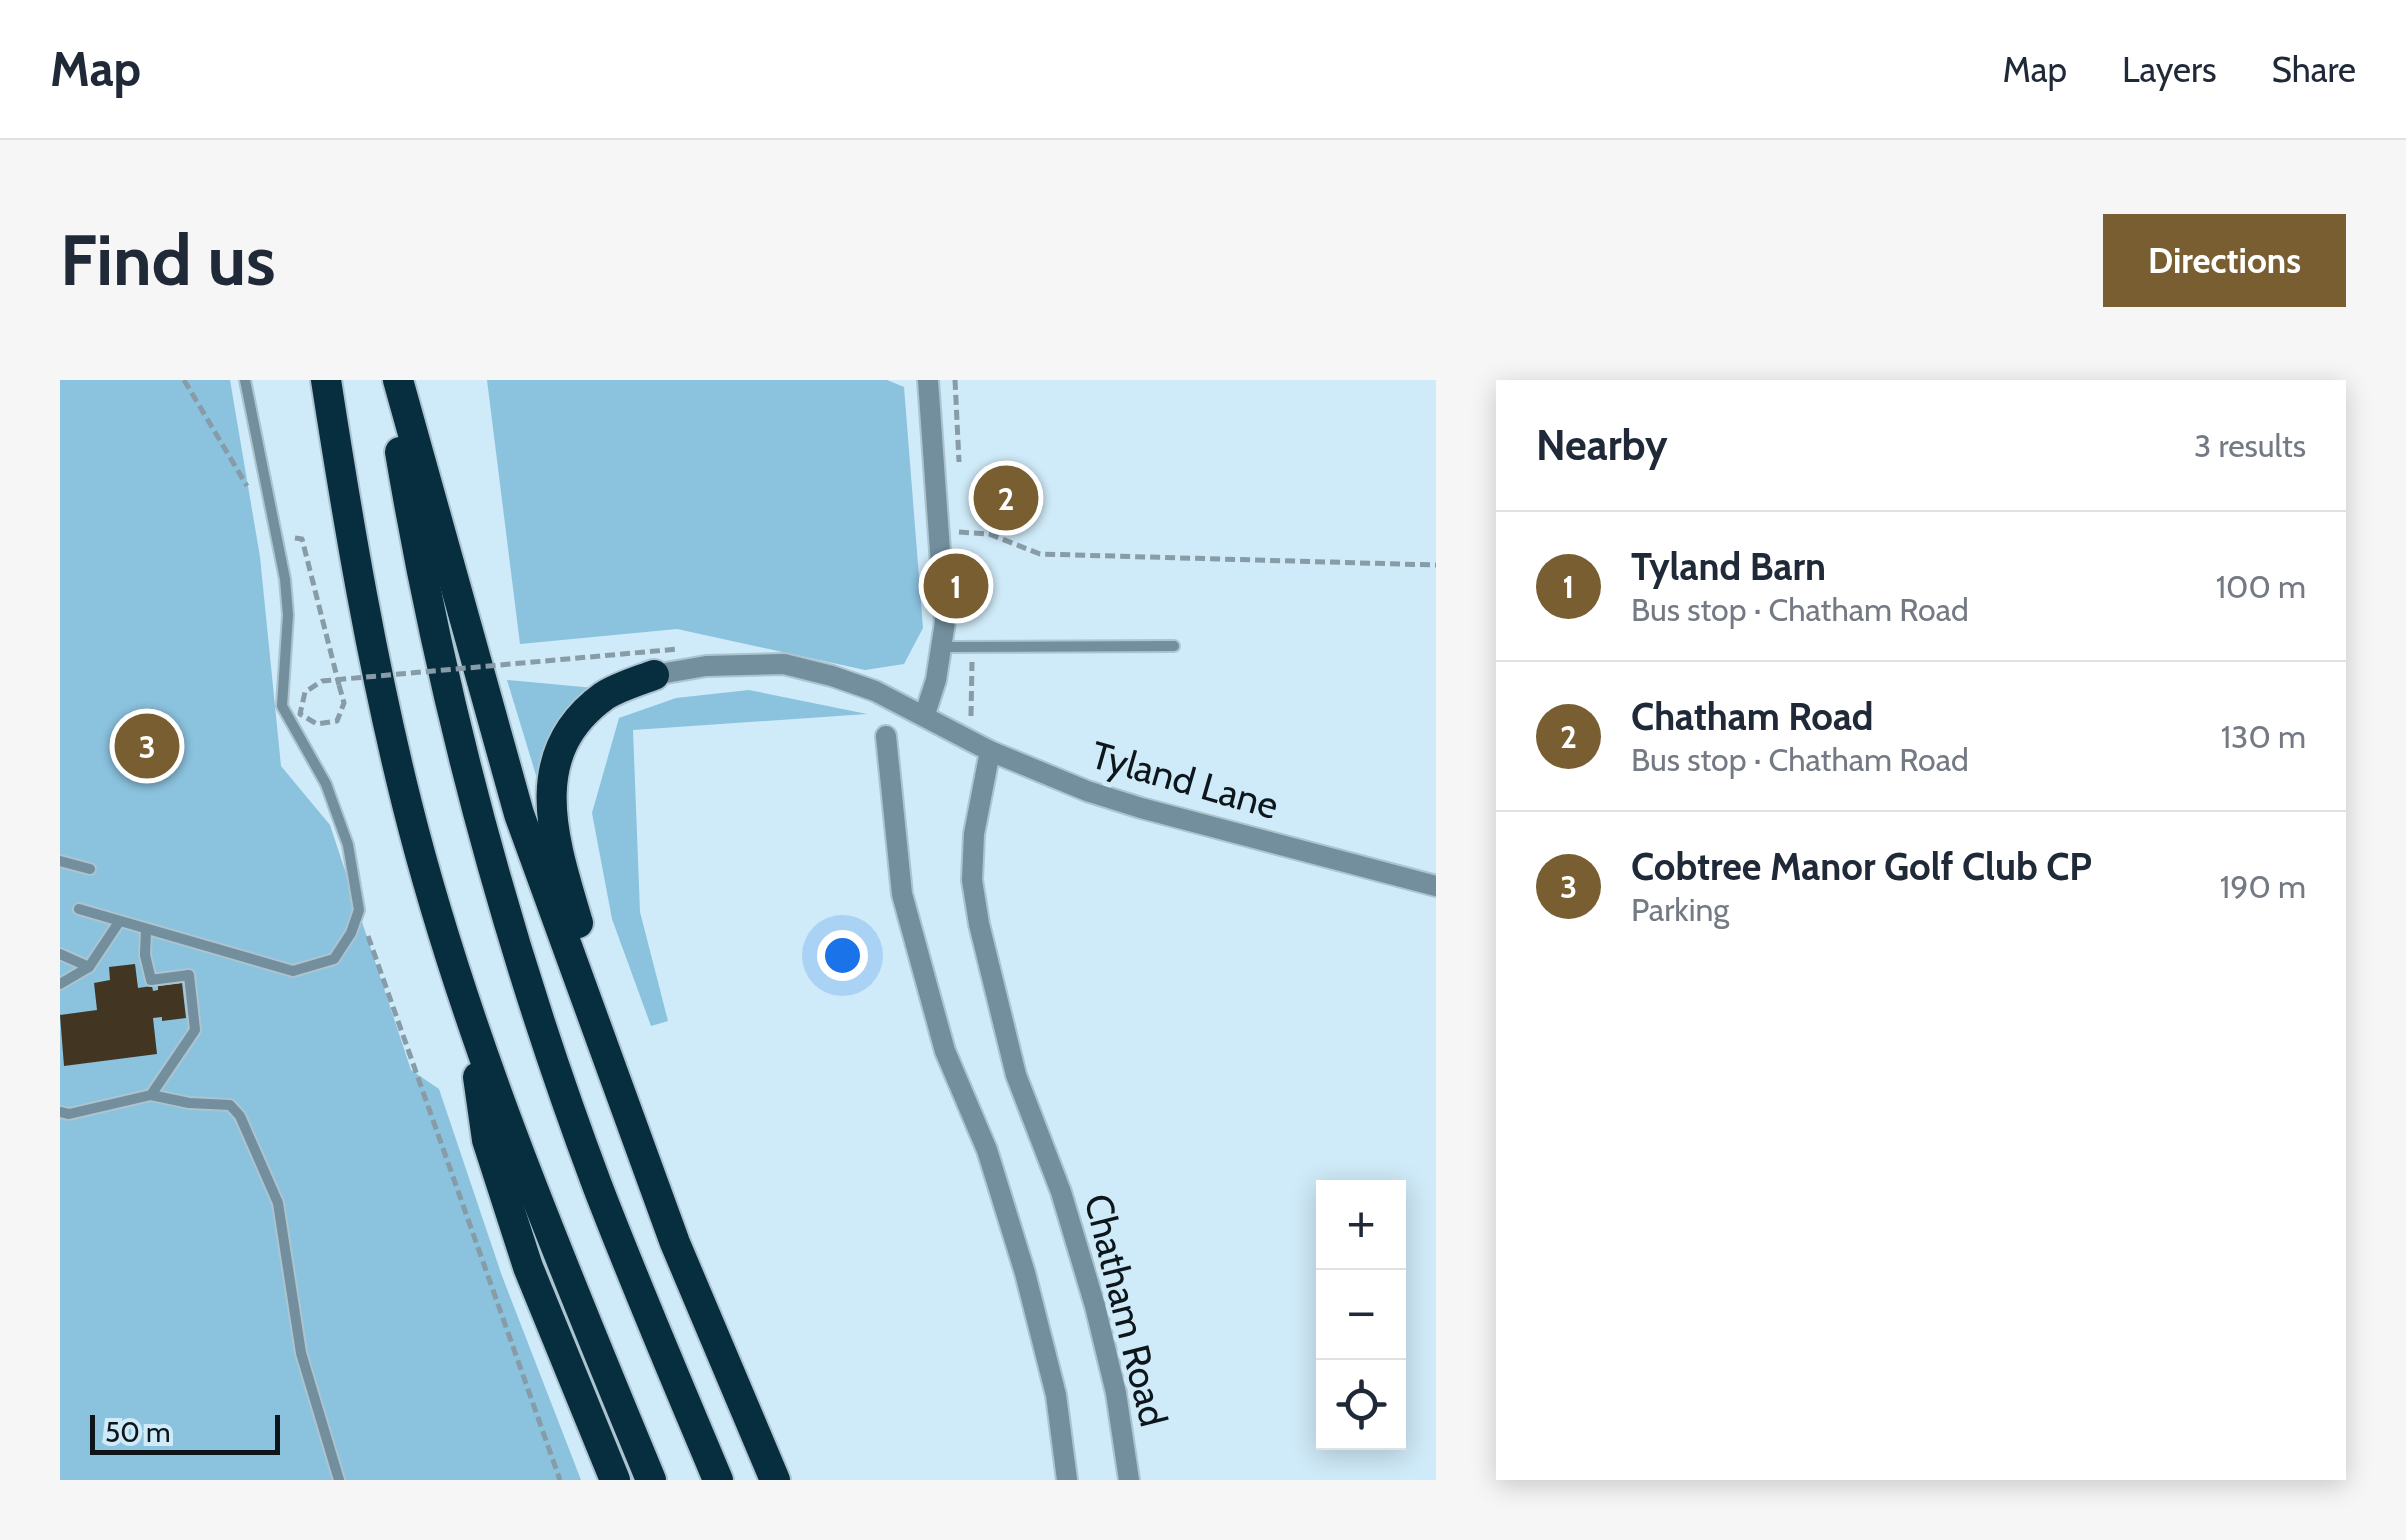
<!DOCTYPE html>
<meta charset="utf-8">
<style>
body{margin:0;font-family:Cabin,sans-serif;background:#f6f6f7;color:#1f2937}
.controls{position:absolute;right:30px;bottom:30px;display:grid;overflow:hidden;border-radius:0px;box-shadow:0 5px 25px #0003}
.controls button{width:90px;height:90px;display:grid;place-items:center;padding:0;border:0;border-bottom:2px solid #e0e1e3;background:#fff;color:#1f2937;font:50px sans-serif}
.scale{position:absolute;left:30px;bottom:25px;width:190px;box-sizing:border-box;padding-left:10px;border:5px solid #0d161b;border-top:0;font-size:28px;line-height:35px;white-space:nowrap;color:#0d161b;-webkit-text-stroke:8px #cfeaf8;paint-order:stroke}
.you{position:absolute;left:782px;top:575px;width:35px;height:35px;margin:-25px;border:8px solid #fff;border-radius:50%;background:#1a73e8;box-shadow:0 0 0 15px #1a73e833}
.badge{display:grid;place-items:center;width:65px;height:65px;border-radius:50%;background:#785e30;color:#fff;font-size:32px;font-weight:700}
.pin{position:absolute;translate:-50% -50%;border:5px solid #fff;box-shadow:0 2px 10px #0006}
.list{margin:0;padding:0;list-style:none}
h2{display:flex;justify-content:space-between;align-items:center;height:130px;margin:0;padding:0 40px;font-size:42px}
h2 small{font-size:32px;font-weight:400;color:#747a83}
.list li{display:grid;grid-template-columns:65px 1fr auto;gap:30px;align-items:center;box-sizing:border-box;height:150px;padding:0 40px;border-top:2px solid #e0e1e3}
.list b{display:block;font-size:38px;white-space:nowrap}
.list p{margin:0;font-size:32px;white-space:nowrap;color:#747a83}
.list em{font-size:32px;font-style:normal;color:#747a83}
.icon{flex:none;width:55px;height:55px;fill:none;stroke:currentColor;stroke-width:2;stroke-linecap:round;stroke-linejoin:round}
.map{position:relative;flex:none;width:1376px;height:1100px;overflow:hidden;border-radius:0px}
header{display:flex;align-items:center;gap:60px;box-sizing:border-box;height:140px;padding:0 50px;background:#fff;border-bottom:2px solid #e0e1e3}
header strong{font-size:48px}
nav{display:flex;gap:55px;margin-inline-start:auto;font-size:35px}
.intro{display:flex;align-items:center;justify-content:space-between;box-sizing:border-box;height:240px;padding:0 60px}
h1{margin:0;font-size:70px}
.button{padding:25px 45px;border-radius:0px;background:#785e30;color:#fff;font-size:35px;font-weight:700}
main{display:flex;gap:60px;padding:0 60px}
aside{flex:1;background:#fff;border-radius:0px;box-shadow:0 5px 25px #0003}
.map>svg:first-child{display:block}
</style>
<header>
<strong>Map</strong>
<nav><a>Map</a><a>Layers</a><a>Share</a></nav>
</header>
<div class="intro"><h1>Find us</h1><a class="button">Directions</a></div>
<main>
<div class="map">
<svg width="1376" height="1100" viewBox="0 0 1376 1100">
<rect width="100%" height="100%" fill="#cfeaf8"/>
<g fill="#8bc2de">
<path d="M0 0H170L200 177 221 386 270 445 351 690 379 709 442 896 521 1100H0Z"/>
<path d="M427 0H827L844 7 863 248 844 284 805 290 617 249 460 264Z"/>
<path d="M447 300 534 308 482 415Z"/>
<path d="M689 310 807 334 573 350 580 532 608 641 591 646 552 539 532 433 559 338 616 318Z"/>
</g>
<path fill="#423623" d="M75 584 78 608 92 606 93 611 98 610V606L122 603 126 638 102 641V637L93 638 97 674 4 686 0 635 37 630 34 603 50 600 49 587Z"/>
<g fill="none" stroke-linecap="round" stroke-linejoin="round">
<defs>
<g id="lane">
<path d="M881 267 1114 266"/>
<path d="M0 481 30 489"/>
<path d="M19 529 233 591 274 579 291 553 299 530 288 465 266 404 222 326 228 235 225 199 185 0"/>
<path d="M0 574 29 587"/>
<path d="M0 604 29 587 59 542"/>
<path d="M91 715 129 723 170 725 180 736 218 823 241 973 279 1100"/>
<path d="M0 732 9 734 91 715 135 650 129 595 91 600 85 575 86 550"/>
</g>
<g id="street">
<path d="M594 295 646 286 724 284 772 296 815 311 930 371 1027 411 1081 428 1376 506"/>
<path d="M865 334 876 300 885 242 868 0"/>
<path d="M826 356 842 514 885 671 927 770 965 893 996 1015 1007 1100"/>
<path d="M930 371 914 454 912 500 919 544 956 695 1001 812 1035 926 1056 1013 1069 1100"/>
</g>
<g id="highway">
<path d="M266 0C288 142 312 284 347 424 405 656 500 879 591 1100"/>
<path d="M338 0 459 434 615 863 715 1100"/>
<path d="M340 72C382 321 448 568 537 805 575 904 617 1002 658 1100"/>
<path d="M518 543C495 464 462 375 544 316 558 307 578 301 594 295"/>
<path d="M418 697 427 760 468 887 555 1100"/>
</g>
</defs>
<use href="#lane" stroke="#acc4d0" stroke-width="14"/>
<use href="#street" stroke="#acc4d0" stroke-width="24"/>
<use href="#highway" stroke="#acc4d0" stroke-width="34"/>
<g stroke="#879ca6" stroke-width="5" stroke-dasharray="10 5" stroke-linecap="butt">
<path d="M124 0 187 106"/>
<path d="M895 0 899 82"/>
<path d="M899 152 929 154 980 174 1376 185"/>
<path d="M235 158 242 159 279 305"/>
<path d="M911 336 912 282"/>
<path d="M308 556 500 1100"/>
</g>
<use href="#lane" stroke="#738f9e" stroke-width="10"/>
<use href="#street" stroke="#738f9e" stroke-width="20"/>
<use href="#highway" stroke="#072e3e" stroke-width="30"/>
<path stroke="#879ca6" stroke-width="5" stroke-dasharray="10 5" stroke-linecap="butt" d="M279 305 284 323 277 341 257 344 240 334 245 312 262 301 618 269"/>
</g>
<g text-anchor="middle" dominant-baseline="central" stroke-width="10" stroke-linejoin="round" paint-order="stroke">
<g font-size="38" fill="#0d161b" stroke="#cfeaf8">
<text transform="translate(1125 400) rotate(16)">Tyland Lane</text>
<text transform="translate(1066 930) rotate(76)">Chatham Road</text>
</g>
</g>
</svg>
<div class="controls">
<button>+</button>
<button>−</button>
<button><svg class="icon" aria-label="locate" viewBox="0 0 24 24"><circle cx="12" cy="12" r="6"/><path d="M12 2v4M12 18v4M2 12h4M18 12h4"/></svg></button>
</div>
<div class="scale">50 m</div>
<div class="you"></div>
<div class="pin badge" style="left:896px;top:206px">1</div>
<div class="pin badge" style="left:946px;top:118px">2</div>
<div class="pin badge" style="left:87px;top:366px">3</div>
</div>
<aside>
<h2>Nearby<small>3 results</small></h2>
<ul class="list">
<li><span class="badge">1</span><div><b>Tyland Barn</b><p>Bus stop · Chatham Road</p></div><em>100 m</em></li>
<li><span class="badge">2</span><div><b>Chatham Road</b><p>Bus stop · Chatham Road</p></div><em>130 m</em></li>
<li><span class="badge">3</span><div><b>Cobtree Manor Golf Club CP</b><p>Parking</p></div><em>190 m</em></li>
</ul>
</aside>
</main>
